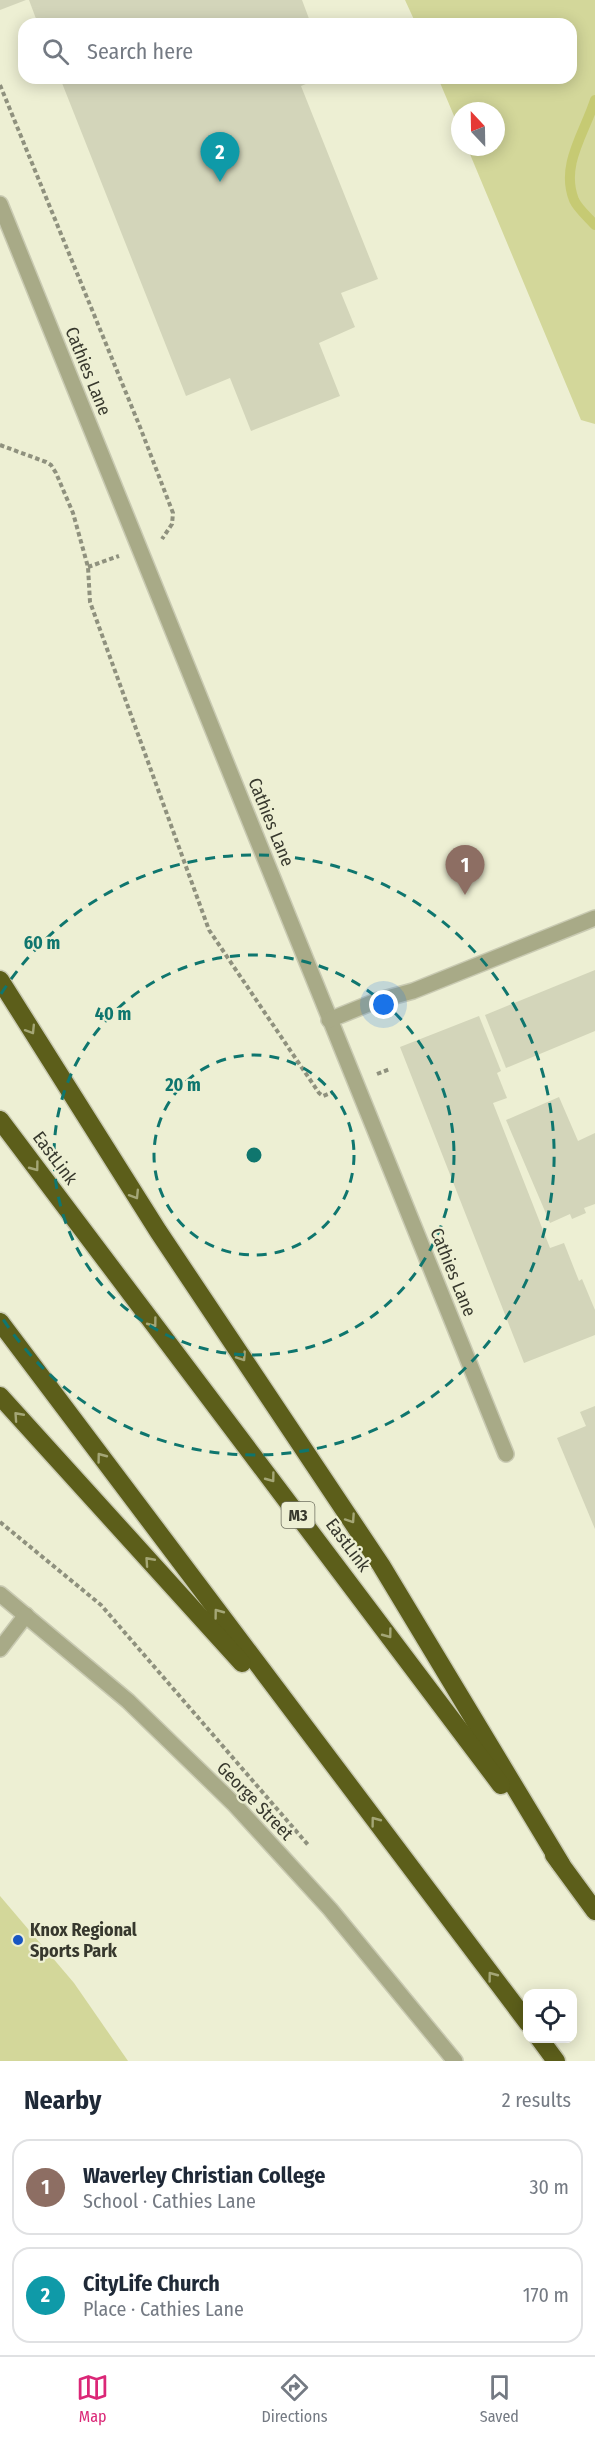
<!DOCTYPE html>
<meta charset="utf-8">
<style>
body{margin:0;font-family:"Fira Sans Condensed",sans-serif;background:#f6f6f7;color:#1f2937}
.controls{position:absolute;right:18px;bottom:18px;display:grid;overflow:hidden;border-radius:12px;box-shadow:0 3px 15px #0003}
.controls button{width:54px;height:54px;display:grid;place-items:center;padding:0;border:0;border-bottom:2px solid #e0e1e3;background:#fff;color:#1f2937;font:30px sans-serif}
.compass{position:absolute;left:451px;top:102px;width:54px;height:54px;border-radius:50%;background:#fff;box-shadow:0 3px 15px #0003;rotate:338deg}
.you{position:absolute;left:384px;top:1005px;width:21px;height:21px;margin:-15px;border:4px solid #fff;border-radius:50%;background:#1a73e8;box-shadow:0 0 0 9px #1a73e833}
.badge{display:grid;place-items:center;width:39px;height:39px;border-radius:50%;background:#db2777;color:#fff;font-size:20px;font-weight:700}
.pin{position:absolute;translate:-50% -50px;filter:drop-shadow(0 2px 3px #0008)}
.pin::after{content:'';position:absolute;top:32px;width:21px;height:18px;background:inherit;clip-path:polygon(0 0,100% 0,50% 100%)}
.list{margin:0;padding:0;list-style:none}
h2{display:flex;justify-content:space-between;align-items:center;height:78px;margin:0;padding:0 24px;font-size:26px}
h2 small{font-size:20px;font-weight:400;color:#747a83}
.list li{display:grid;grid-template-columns:39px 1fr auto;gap:18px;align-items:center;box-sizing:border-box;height:96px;margin:0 12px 12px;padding:0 12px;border:2px solid #e0e1e3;border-radius:18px}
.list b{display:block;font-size:22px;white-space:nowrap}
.list p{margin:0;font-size:20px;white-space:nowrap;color:#747a83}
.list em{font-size:20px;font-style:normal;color:#747a83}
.icon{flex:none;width:33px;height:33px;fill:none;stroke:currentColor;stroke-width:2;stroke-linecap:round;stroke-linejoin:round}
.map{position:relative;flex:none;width:595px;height:2061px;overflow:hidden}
.search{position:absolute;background:#fff;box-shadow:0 3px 15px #0003;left:18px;right:18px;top:18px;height:66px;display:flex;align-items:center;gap:15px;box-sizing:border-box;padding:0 21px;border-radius:18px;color:#747a83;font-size:22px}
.sheet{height:294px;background:#fff}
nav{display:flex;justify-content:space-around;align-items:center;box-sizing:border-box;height:84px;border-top:2px solid #e0e1e3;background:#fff;font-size:16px;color:#747a83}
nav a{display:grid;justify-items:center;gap:3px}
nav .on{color:#db2777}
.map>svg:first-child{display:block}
</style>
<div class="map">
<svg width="595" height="2061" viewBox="0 0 595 2061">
<rect width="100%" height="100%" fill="#edefd3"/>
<g fill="#d3d79a">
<path d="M405 0H595V424L581 420 467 147H496V111H460V130L438 78H571V24H416Z"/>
<path d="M0 1896 74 1983 128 2061H0Z"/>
</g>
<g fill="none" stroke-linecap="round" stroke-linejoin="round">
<path stroke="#c6ca73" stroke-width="10" d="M595 100C585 132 560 165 574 200 578 209 589 218 595 225"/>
</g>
<g fill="#d3d5ba">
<path d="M0 0H26L0 10Z"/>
<path d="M29 0H302L311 24H38Z"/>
<path d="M60 78H320L301 86 378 279 341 293 355 327 319 343 340 396 251 431 230 378 186 396Z"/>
<path d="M595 970V1031L506 1068 485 1015Z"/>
<path d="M479 1016 501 1071 497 1073 507 1098 493 1103 550 1248 564 1243 579 1281 582 1279 595 1310V1335L524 1363 400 1047Z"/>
<path d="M559 1097 578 1141 595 1133V1204L584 1208 586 1213 572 1219 570 1214 550 1223 506 1120Z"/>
<path d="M595 1406V1529L557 1438 586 1426 580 1412Z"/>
</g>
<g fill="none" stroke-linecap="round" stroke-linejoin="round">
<defs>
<g id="minor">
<path d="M0 204 506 1454"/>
<path d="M329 1020 376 1001 413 991 595 918"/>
<path d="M0 1594 128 1701 233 1803 330 1909 455 2061"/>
<path d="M0 1649 26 1615"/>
</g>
<g id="highway">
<path d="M0 980 158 1231 381 1565 561 1864"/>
<path d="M0 1120 501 1785"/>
<path d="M0 1322 528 2023"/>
<path d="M0 1396 242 1663"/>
<path d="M554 1855 595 1911"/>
<path d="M539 2038 556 2061"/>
</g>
</defs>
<use href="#minor" stroke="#c9cab2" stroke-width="18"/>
<use href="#highway" stroke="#c9cab2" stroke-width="21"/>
<g stroke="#8f917e" stroke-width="4" stroke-dasharray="4.5 3" stroke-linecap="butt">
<path d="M0 85 140 427 173 513 172 524 162 539"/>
<path d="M0 445 46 462 51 465 56 473 73 513 88 567 90 602 209 930 319 1093 323 1096 333 1092"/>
<path d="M88 567 119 556"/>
<path d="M377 1074 390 1069"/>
<path d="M0 1522 101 1605 309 1846"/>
</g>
<use href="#minor" stroke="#a8aa87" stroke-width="15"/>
<use href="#highway" stroke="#5c5e1a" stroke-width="18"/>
</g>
<defs><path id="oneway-chevron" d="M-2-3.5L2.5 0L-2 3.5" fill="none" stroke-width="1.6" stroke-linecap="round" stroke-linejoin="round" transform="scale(1.5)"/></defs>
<g stroke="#a4a676">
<use href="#oneway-chevron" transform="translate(31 1030) rotate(58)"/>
<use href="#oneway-chevron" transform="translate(35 1167) rotate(53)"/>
<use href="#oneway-chevron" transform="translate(135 1195) rotate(58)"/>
<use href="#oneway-chevron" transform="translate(153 1323) rotate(53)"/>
<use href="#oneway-chevron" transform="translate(242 1357) rotate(56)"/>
<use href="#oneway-chevron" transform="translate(18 1416) rotate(-132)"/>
<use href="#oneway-chevron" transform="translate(101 1457) rotate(-127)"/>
<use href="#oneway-chevron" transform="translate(271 1478) rotate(53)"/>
<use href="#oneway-chevron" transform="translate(351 1519) rotate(56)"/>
<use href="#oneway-chevron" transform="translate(149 1561) rotate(-132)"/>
<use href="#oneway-chevron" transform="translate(218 1613) rotate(-127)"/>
<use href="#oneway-chevron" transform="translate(388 1634) rotate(53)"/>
<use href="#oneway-chevron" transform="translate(375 1821) rotate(-127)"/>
<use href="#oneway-chevron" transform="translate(492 1976) rotate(-127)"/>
</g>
<g fill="none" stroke="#0f766e" stroke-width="3" stroke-dasharray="10 8">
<circle cx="254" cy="1155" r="100"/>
<circle cx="254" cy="1155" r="200"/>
<path d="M1 994A300 300 0 1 1 1 1316"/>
</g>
<circle fill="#1856c2" stroke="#edefd3" stroke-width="2" cx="18" cy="1940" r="6"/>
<g text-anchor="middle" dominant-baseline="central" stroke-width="4.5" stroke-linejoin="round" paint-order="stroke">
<rect fill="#edefd3" stroke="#6e6f5f" stroke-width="1.5" x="281.5" y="1502" width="33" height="26" rx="4.5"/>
<g font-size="16" font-weight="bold" fill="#37382d">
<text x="298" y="1515">M3</text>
</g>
<g font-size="18" fill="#37382d" stroke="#edefd3">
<text transform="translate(88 371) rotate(68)">Cathies Lane</text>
<text transform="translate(271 822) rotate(68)">Cathies Lane</text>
<text transform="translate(55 1158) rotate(53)">EastLink</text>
<text transform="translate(453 1272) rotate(68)">Cathies Lane</text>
<text transform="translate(348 1545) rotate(53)">EastLink</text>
<text transform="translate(255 1801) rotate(46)">George Street</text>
</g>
<g font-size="18" font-weight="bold" fill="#37382d" stroke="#edefd3" text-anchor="start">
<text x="30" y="1930">Knox Regional<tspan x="30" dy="21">Sports Park</tspan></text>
</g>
</g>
<circle cx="254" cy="1155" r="9" fill="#0f766e" stroke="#edefd3" stroke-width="3"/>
<g font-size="18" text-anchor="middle" font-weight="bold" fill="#0f766e" stroke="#edefd3" stroke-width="4.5" stroke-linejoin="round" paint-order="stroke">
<text x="42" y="949">60 m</text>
<text x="113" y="1020">40 m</text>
<text x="183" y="1091">20 m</text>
</g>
</svg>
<div class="controls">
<button><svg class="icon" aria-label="locate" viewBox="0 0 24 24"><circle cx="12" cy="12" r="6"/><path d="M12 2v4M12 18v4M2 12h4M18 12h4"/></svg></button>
</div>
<svg class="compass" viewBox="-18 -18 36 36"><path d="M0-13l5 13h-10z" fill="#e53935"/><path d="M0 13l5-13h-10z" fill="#747a83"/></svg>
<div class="you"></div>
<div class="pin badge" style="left:465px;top:895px;background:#8d6e63">1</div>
<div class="pin badge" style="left:220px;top:182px;background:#0f9aa8">2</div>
<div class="search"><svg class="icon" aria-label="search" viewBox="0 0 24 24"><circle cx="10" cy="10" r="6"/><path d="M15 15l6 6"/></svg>Search here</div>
</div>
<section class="sheet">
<h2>Nearby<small>2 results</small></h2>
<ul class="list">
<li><span class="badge" style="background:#8d6e63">1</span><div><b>Waverley Christian College</b><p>School · Cathies Lane</p></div><em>30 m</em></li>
<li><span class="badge" style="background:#0f9aa8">2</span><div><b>CityLife Church</b><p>Place · Cathies Lane</p></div><em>170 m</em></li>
</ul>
</section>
<nav>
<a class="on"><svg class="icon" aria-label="map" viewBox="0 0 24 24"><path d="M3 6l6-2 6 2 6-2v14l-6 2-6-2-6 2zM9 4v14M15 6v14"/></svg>Map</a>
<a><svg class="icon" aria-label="directions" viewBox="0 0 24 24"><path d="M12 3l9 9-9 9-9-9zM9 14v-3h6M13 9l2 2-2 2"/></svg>Directions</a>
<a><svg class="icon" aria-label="saved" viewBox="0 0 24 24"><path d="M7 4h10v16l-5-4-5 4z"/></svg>Saved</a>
</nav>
